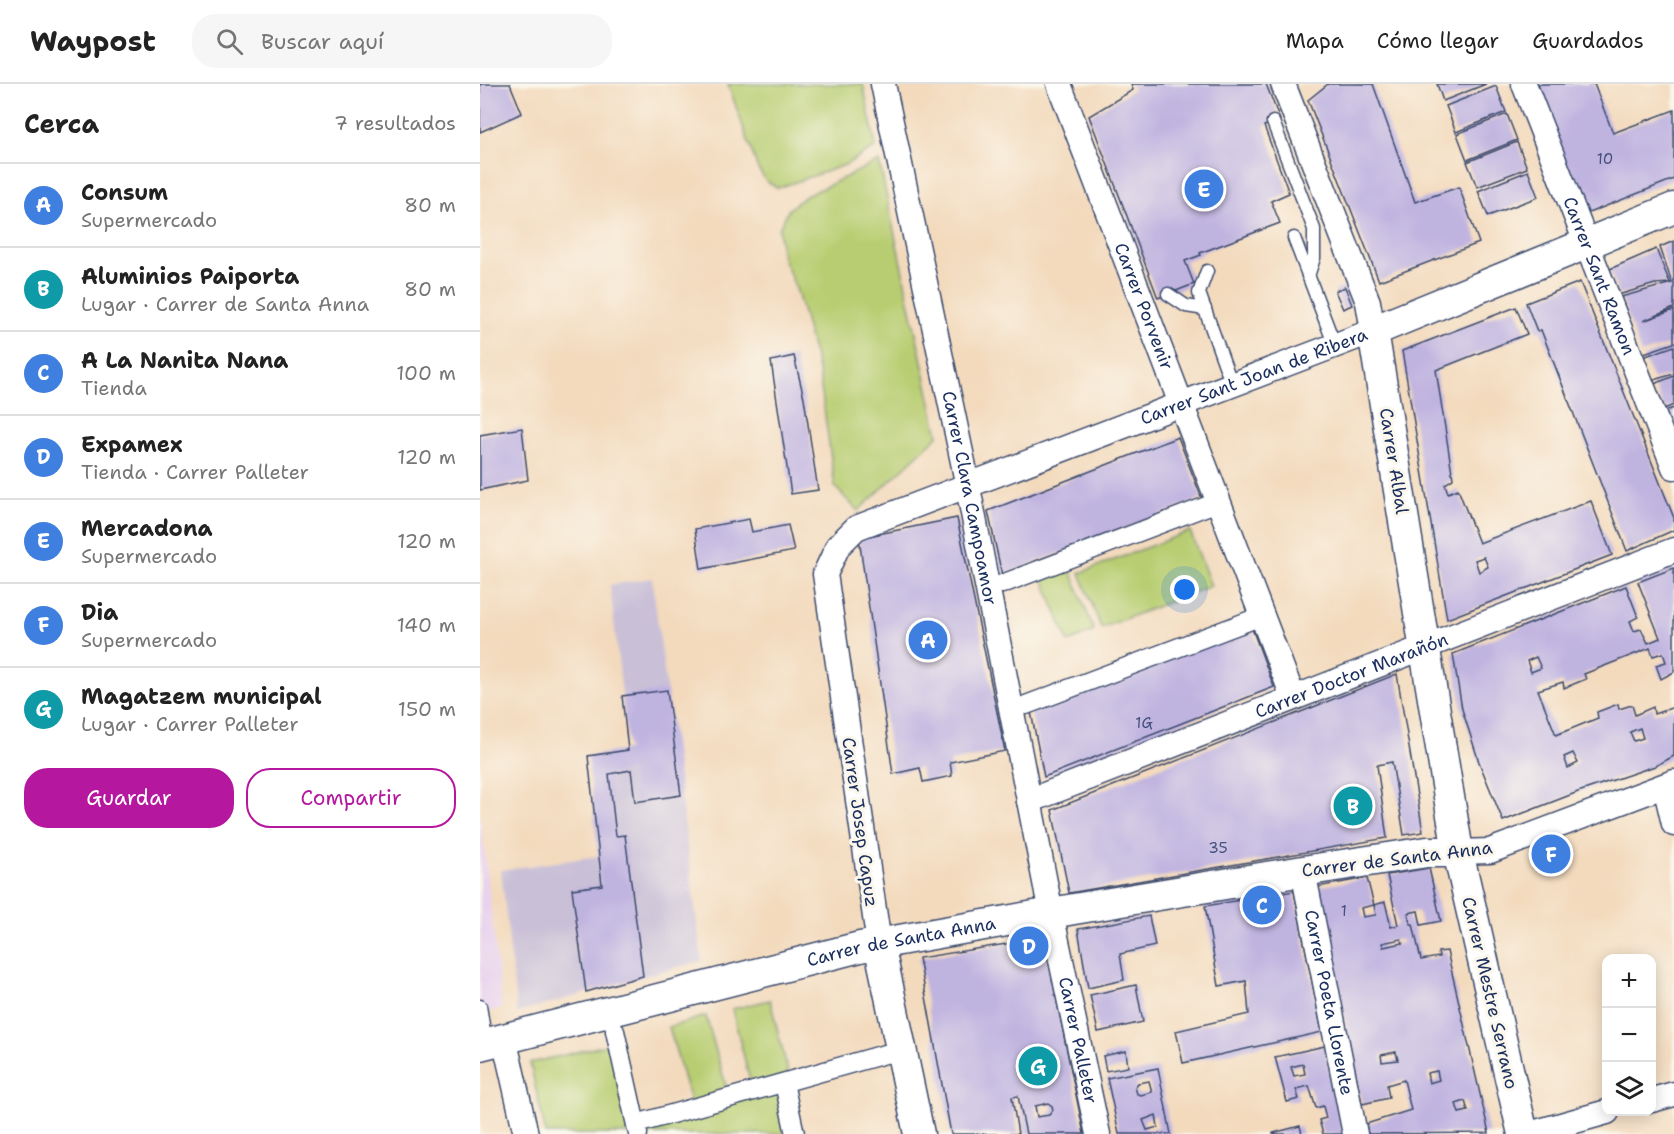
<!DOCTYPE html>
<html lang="es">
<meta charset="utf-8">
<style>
body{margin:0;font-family:"Shantell Sans",sans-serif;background:#f6f6f6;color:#222}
.controls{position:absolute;right:18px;bottom:18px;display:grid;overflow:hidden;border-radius:12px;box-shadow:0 3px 15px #0003}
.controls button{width:54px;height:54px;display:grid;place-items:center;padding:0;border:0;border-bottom:2px solid #e0e0e0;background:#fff;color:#222;font:30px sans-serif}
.you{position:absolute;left:705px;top:506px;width:21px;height:21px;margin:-15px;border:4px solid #fff;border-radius:50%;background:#1a73e8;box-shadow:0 0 0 9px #1a73e833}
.badge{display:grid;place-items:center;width:39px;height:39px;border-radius:50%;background:#b5179e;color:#fff;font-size:20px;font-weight:700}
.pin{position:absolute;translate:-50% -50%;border:3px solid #fff;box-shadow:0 2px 6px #0006}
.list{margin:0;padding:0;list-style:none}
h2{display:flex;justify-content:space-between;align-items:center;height:78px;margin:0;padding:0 24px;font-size:26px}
h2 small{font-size:20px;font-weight:400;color:#767676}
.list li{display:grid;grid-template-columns:39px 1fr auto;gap:18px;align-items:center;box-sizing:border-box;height:84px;padding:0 24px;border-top:2px solid #e0e0e0}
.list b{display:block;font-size:22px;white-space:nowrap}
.list p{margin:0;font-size:20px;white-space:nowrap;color:#767676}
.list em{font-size:20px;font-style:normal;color:#767676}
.actions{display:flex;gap:12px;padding:18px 24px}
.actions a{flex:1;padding:14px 0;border:2px solid #b5179e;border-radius:24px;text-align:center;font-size:21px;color:#b5179e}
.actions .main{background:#b5179e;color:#fff}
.icon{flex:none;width:33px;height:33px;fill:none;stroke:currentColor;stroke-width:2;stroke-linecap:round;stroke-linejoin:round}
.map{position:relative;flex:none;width:1194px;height:1050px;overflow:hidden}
header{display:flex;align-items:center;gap:36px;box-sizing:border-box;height:84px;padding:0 30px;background:#fff;border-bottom:2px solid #e0e0e0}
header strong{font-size:28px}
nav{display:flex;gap:33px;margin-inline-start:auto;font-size:21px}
.search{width:420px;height:54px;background:#f6f6f6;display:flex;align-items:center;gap:15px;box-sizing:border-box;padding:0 21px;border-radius:24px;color:#767676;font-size:22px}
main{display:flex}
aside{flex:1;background:#fff}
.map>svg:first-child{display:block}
</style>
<header>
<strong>Waypost</strong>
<div class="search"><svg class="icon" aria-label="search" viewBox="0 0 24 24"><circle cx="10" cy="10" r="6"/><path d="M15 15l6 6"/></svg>Buscar aquí</div>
<nav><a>Mapa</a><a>Cómo llegar</a><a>Guardados</a></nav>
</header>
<main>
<aside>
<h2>Cerca<small>7 resultados</small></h2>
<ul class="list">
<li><span class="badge" style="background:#3f7fe0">A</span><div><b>Consum</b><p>Supermercado</p></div><em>80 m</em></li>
<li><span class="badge" style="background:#0f9aa8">B</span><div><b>Aluminios Paiporta</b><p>Lugar · Carrer de Santa Anna</p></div><em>80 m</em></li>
<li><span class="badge" style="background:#3f7fe0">C</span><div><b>A La Nanita Nana</b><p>Tienda</p></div><em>100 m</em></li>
<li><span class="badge" style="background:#3f7fe0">D</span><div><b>Expamex</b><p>Tienda · Carrer Palleter</p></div><em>120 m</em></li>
<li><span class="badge" style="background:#3f7fe0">E</span><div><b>Mercadona</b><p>Supermercado</p></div><em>120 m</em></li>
<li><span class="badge" style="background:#3f7fe0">F</span><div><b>Dia</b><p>Supermercado</p></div><em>140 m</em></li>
<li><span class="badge" style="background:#0f9aa8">G</span><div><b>Magatzem municipal</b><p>Lugar · Carrer Palleter</p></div><em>150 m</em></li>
</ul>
<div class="actions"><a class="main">Guardar</a><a>Compartir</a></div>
</aside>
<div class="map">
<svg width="1194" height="1050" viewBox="0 0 1194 1050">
<rect width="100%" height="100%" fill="#fbf7ec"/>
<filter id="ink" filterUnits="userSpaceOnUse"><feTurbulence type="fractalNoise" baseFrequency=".0167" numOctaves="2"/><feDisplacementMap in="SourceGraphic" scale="12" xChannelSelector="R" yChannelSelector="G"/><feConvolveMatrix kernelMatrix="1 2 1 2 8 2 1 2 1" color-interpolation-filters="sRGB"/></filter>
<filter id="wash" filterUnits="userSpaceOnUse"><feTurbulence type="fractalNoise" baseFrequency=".008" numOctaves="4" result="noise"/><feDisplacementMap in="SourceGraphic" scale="24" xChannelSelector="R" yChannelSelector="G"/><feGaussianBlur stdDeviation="1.35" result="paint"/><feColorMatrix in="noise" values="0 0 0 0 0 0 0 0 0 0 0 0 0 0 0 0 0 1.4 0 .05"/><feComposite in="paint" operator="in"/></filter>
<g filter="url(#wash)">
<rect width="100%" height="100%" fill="#f3dabd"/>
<path fill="#e8d2ee" d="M0 728 22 924 0 930Z"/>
<path fill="#c9bfd7" d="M172 494 222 877 178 888 37 929 21 786 118 772 108 672 148 666 130 501Z"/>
<g fill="#b8cd71" stroke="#6a7e68" stroke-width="1.5">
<path d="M248 0H383L396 63 365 81 298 104 286 97 278 85Z"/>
<path d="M399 77 458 352 378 427 355 403 339 289 317 207 302 171 299 145 309 125 326 112Z"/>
<path d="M710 447 731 502 621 544 600 489Z"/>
<path d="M590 484 614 547 588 558 563 495Z"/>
<path d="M290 916 309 992 271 1001 252 925Z"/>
<path d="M226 932 248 1009 211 1020 189 943Z"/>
<path d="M131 960 153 1050H66L50 979Z"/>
<path d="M300 1005 310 1050H164L162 1043Z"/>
</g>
<g id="blocks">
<g fill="#bfb3e0" fill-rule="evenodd">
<path d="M0 0H30L42 29 0 48Z"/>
<path d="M651 0H786L800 36 784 42 809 109 791 117 800 139 720 169 721 171 705 177 714 200 678 214 609 32 653 6Z"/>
<path d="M848 0H893L935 118 979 103 999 159 899 197 828 16Z"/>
<path d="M957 0H1006L963 17Z"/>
<path d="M1052 0H1114L1133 49 1194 26V95L1106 130Z"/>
<path d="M1016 2 1026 28 976 48 966 22Z"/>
<path d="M1027 30 1037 56 987 76 977 50Z"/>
<path d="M1037 58 1047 84 997 103 987 78Z"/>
<path d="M1048 87 1058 113 1008 132 998 107Z"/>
<path d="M1194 157V224L1163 237 1194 226V259L1161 270 1141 213 1192 199 1180 163Z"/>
<path d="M1176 165 1190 199 1175 200 1138 211 1130 185Z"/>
<path d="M1100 198 1194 434V446L1147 467 1061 246 1057 247 1046 219Z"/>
<path d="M865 203 872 221 863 225 855 207Z"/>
<path d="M1036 223 1047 250 956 286 973 395 965 400 968 409 978 405 999 459 1111 417 1132 471 967 535 922 267ZM1004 473 1008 483 999 488 995 476Z"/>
<path d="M1194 262V290L1173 296 1163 273Z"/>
<path d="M314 272 324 314 338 406 311 410 291 277Z"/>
<path d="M1194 292V321L1184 325 1174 300Z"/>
<path d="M1194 324V349L1185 327Z"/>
<path d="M42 344 48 396 0 406V351Z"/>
<path d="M698 353 722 415 522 491 508 427Z"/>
<path d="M477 434 525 667 470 678 472 692 443 698 440 684 413 690 379 454Z"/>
<path d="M269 435 272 448 308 441 314 467 221 485 215 445Z"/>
<path d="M1194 484V588L1181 595 1176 581 1186 578 1183 569 1173 572 1170 564 1104 590 1106 595 1084 604 1083 598 1058 606 1076 651 1118 634 1117 628 1138 620 1139 625 1152 621 1155 631 1173 623 1174 630 1194 623V672L1175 682 1098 708 1023 737 999 678 982 625 973 570 1146 502 1158 533 1150 537 1154 547 1161 545 1168 559 1180 554 1158 498ZM1056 573 1061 584 1051 588 1047 577ZM1160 644 1163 654 1154 657 1150 648ZM1093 669 1098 679 1088 684 1084 673Z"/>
<path d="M771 542 794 603 564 693 551 628Z"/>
<path d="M917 590 943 748 924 751 912 678 897 681 907 754 589 809 572 726Z"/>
<path d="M187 606 201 711 155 718 151 686 129 690 136 752 145 751 163 892 106 908 92 805 122 801 108 672 148 666 142 612Z"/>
<path d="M949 784 961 837 941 841 938 827 928 829 930 840H933L941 876 959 873 958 868 967 867 1009 1049 888 1050 886 1040 931 1026 924 996 907 1001 909 1014 882 1020 837 803 887 794 894 821 881 824 883 833 896 831 894 821 905 818 911 843 918 841 907 791ZM921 855 923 859 903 863 902 859ZM916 968 918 976 902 978 901 971ZM957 987 959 996 949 999 947 989ZM985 1017 988 1027 979 1029 976 1020Z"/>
<path d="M814 807 842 948 703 979 696 947 769 930 766 897 739 902 725 822Z"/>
<path d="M669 832 675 862 640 870 644 896 608 904 598 845Z"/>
<path d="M564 854 604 1050H546L538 1012 532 1013 538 1050H471L439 874ZM568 1019 572 1022 573 1026 569 1031 557 1033 555 1022Z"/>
<path d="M656 901 663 938 618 948 610 911Z"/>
<path d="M845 962 863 1050H843L839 1036 846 1034 843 1022 836 1024 829 1002 816 1005 819 1015 807 1018 795 973ZM823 980 825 990 814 992 811 983Z"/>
<path d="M646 967 648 983 626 987 623 972Z"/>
<path d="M678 984 691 1050H639L627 994ZM669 997 672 1008 661 1011 657 1010 655 1003 658 999ZM676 1031 678 1043 667 1046 663 1036Z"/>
<path d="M820 1042 822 1050H793V1049Z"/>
</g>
</g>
</g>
<g filter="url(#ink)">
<use href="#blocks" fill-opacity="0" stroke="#3b496c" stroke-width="1.5"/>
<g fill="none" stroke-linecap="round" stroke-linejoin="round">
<defs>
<g id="service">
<path d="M793 38 834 145V174L828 192"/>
<path d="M814 154 855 262"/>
<path d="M727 187 719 209 752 301"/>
<path d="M688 210 706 222 725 225"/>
<path d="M0 922 6 959"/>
</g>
<g id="pedestrian">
<path d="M522 500 727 422"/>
<path d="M546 621 771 536"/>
<path d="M135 947 158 1050"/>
<path d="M304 999 315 1050"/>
<path d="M156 1040 405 970"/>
</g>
<g id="minor">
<path id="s1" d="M403 0 483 378 571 829 618 1050"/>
<path id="s2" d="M579 0 813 613"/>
<path id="s3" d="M1044 0 1194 383"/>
<path d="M1185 702 1194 740"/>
<path id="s4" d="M549 717 1194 466"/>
<path d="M978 768 1010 767 1194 698"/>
<path id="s5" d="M823 787 875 1050"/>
<path id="s6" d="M399 860 345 490 358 462 376 444 893 247 888 218 803 0"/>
<path d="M24 954 46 1050"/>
<path d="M1172 1016 1194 1010"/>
<path d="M1049 1050 1127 1028"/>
</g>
<g id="tertiary">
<path d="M399 860 439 1050"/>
<path id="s7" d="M0 961 380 863 594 825 823 787 947 768H978"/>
<path d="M1043 1050 978 768 893 247 1194 124"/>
</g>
</defs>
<use href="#service" stroke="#3b496c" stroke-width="15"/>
<use href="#pedestrian" stroke="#3b496c" stroke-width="21"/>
<use href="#minor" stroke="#3b496c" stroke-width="27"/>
<use href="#tertiary" stroke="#3b496c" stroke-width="33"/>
<use href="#service" stroke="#fff" stroke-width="12"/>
<use href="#pedestrian" stroke="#fff" stroke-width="18"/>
<use href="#minor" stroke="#fff" stroke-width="24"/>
<use href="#tertiary" stroke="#fff" stroke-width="30"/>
</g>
</g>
<g text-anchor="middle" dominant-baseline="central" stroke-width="6" stroke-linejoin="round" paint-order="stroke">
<g font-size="15" fill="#44507e">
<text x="1125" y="75">10</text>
<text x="664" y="639">1G</text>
<text x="738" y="764">35</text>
<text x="864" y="827">1</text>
</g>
<g font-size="18" fill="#1b2f5e" stroke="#fbf7ec">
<text stroke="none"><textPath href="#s3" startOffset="206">Carrer Sant Ramon</textPath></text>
<text stroke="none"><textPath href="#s2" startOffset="238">Carrer Porvenir</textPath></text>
<text stroke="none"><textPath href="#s6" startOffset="856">Carrer Sant Joan de Ribera</textPath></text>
<text transform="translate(914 377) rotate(81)">Carrer Albal</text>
<text stroke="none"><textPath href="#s1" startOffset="423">Carrer Clara Campoamor</textPath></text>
<text stroke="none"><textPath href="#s4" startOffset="346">Carrer Doctor Marañón</textPath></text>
<text transform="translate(380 738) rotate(82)">Carrer Josep Capuz</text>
<text transform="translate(917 775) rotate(-7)">Carrer de Santa Anna</text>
<text stroke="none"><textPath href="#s7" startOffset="434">Carrer de Santa Anna</textPath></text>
<text transform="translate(1010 909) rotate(77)">Carrer Mestre Serrano</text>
<text stroke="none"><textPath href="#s5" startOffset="134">Carrer Poeta Llorente</textPath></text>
<text stroke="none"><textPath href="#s1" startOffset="976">Carrer Palleter</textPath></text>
</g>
</g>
</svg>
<div class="controls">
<button>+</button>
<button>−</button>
<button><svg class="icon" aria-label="layers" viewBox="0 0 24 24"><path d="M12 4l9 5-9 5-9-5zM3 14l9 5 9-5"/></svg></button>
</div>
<div class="you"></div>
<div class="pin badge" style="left:448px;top:556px;background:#3f7fe0">A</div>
<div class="pin badge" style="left:873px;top:722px;background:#0f9aa8">B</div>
<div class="pin badge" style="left:782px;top:821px;background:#3f7fe0">C</div>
<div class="pin badge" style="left:549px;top:862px;background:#3f7fe0">D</div>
<div class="pin badge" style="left:724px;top:105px;background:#3f7fe0">E</div>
<div class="pin badge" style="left:1071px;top:770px;background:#3f7fe0">F</div>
<div class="pin badge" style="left:558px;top:982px;background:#0f9aa8">G</div>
</div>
</main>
